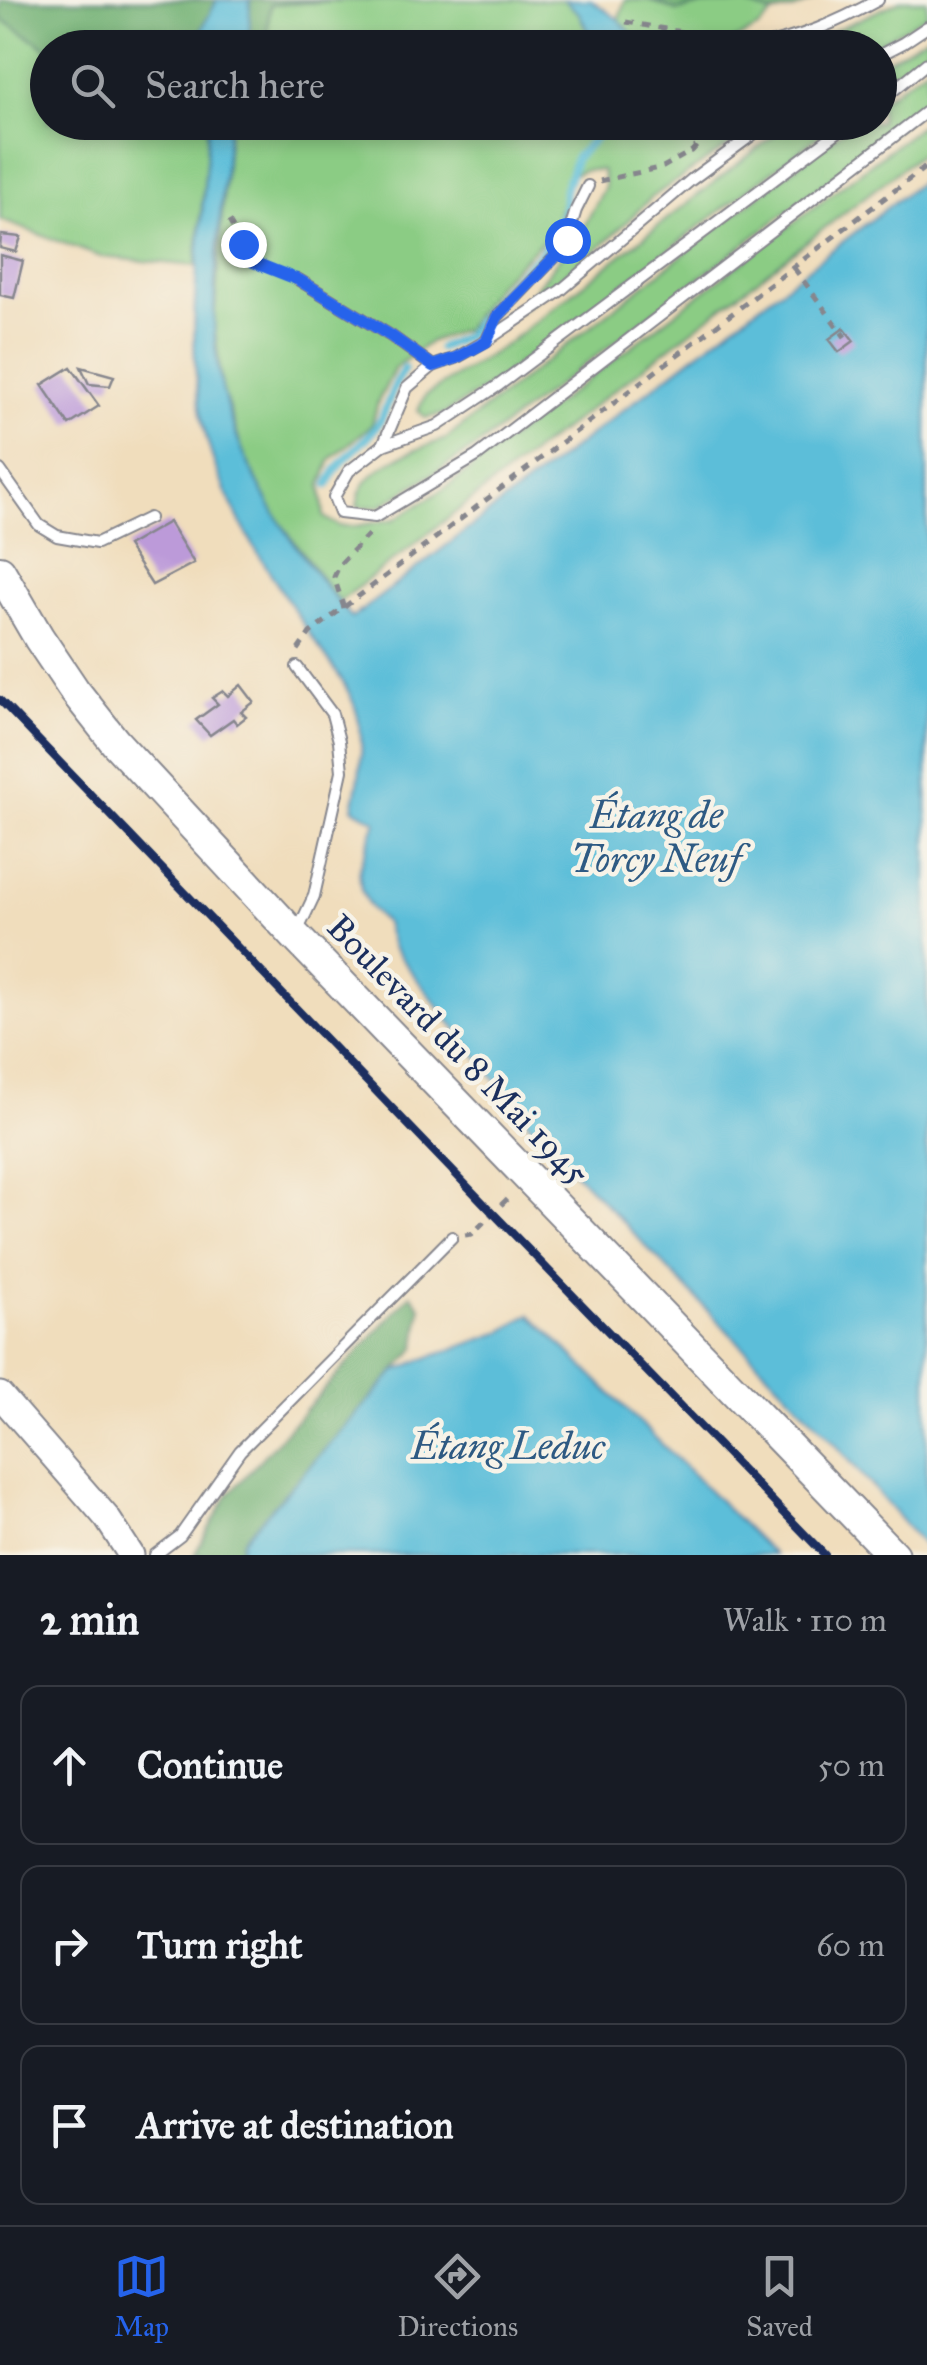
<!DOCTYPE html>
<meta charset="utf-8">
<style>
body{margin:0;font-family:"IM FELL Great Primer",serif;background:#20242c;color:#f1f3f6}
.stop{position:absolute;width:30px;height:30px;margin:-22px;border:8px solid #2563eb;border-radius:50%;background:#fff}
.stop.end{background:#2563eb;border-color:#fff;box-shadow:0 2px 10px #0008}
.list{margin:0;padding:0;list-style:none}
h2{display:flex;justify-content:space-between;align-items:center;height:130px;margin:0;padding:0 40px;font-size:42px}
h2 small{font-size:32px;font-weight:400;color:#9ea1a6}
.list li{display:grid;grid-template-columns:65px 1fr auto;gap:30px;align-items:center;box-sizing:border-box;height:160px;margin:0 20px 20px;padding:0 20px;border:2px solid #363941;border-radius:20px}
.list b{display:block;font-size:38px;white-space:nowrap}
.list em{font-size:32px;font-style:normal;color:#9ea1a6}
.icon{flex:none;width:55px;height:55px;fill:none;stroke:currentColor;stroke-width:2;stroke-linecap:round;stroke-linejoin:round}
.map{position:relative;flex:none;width:927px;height:1555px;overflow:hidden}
.search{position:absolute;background:#171b24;box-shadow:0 5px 15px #0003;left:30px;right:30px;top:30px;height:110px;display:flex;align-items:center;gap:25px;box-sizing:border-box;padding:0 35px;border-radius:55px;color:#9ea1a6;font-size:38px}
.sheet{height:670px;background:#171b24}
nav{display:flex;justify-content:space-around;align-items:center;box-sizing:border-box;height:140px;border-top:2px solid #363941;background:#171b24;font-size:28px;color:#9ea1a6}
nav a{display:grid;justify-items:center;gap:5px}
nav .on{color:#2563eb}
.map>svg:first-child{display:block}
</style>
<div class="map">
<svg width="927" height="1555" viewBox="0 0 927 1555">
<rect width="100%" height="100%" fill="#f7f3e8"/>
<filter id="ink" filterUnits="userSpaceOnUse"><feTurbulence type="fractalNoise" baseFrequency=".01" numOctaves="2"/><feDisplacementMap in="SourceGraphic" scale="20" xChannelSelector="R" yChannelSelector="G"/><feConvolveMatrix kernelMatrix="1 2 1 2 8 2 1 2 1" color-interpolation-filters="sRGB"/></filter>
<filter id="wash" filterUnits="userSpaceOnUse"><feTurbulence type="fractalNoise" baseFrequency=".0048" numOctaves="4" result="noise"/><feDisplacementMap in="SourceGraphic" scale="40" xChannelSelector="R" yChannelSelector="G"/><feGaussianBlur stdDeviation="2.25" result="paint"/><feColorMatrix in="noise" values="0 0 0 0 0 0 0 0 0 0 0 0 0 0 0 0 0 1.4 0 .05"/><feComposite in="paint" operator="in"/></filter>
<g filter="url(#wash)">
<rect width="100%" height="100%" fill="#f0ddbc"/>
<g fill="#8bcc84" stroke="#537e71" stroke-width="2.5">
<path d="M343 0H564L579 13 595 47 266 48 270 5Z"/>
<path d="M625 0H650L677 11 703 5 745 4 773 14 760 27 719 48 644 47 618 20Z"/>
<path d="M902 0H927V15L872 47H798Z"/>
<path d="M0 18 47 48 48 122 208 123 207 154 196 266 101 257 0 220Z"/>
<path d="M927 36V52L880 89V64Z"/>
<path d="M927 67V104L895 130 476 447 379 507H357C358 501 359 495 361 490 376 461 418 449 446 439L852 123 880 122V101Z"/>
<path d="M927 121V149L339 602 272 511 243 452 222 388 214 323 229 123 652 122 662 133 680 123H752L734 142 652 197 607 241 515 314 583 228 605 187 602 170H584L569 176 557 219 549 235 498 283 464 330 431 341 395 368 378 402 372 425 331 459 321 486 324 517 339 526H355L395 519 447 487Z"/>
<path d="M790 123H836L495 382 444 414 425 418 418 410 426 395 507 344Z"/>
</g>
<g fill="#70b072" stroke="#467068" stroke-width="2.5">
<path d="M0 0H217L201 31 207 47 47 48 0 18Z"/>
<path d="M250 0H343L270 5 266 47 249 48Z"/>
<path d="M650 0H815L795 9 773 14 745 4 703 5 677 11Z"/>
<path d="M411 1294 421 1307 416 1348 243 1540 240 1555H194L228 1495Z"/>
</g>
<g fill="#5bbed9" stroke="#3b769c" stroke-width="2.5">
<path d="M217 0H250L249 47H207L201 31Z"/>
<path d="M564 0H591L618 19 644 47H595L579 13Z"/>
<path d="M208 123H229C224 188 214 254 214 320 214 432 281 536 352 618L927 177V1550L825 1432 537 1133 392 947 385 923 370 907 361 889 359 871 376 821 353 808C360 777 366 741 356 710 347 682 326 658 309 633 268 570 223 506 205 432 180 329 206 226 208 123Z"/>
<path d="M530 1314 774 1555H240L243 1540 395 1372 416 1362 502 1332Z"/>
</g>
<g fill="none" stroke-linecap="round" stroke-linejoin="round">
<g stroke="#5bbed9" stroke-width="8">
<path d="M440 348 466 336 502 290 537 257 557 234 564 209 565 189 576 157 611 122"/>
<path d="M328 485C341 454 365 447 380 421 389 404 392 386 404 369"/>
</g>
</g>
<g id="blocks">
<g fill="#bc9ad9">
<path d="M1 235 21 237 16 252 0 248Z"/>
<path d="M0 255 23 261 14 298 0 295Z"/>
<path d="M844 328 854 341 839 352 829 339Z"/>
<path d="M71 367 99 406 69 425 42 385Z"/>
<path d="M81 367 114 376 110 386 89 384Z"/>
<path d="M169 522 194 563 152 585 127 546Z"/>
<path d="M241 685 254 702 241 712 246 717 237 724 233 719 210 735 196 720 218 704 212 698 223 691 228 696Z"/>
</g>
</g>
</g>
<g filter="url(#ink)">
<use href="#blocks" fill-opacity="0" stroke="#86868d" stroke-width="2.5"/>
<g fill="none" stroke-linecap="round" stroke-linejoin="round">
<defs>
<g id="service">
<path d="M753 48C802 37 834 24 878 0"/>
<path d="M880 55 903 43 927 27"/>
<path d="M880 101 927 63"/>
<path d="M851 122 499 385 437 426 383 445 349 471 334 497 340 513 375 517 477 456 927 111"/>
<path d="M299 280 391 336 433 366"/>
<path d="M487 340 497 317 554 258 567 239 576 210 588 186"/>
<path d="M383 445 407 388 433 366 456 358 486 341 560 291 691 180 752 135 766 122"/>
<path d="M0 470 39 525 57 536 97 543 149 518"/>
<path d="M297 667 332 714 339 741 342 771 314 896 297 932"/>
<path d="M155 1555 180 1536 240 1451 452 1237"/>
</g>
<path id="tertiary" d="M0 1395 107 1518 131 1555"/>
<path id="secondary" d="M0 571 39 638 74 690 115 742 295 936 893 1555"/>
</defs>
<use href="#service" stroke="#86868d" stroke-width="14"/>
<use href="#tertiary" stroke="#86868d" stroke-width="29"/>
<use href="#secondary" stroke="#86868d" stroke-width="34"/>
<g stroke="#86868d" stroke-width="5" stroke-dasharray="8 8" stroke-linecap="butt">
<path d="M626 22 710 37 735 48"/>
<path d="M600 181 663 167 692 151 718 122"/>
<path d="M229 221 253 262 285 274"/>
<path d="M794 268 845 337"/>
<path d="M344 608 334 577 340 564 371 532"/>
<path d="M298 650 310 633 927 166"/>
<path d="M465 1235 472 1234 509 1197"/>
</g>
<use href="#service" stroke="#fff" stroke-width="10"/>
<use href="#tertiary" stroke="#fff" stroke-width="25"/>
<use href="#secondary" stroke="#fff" stroke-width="30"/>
<path stroke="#1b2f5e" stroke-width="8" d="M0 700 493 1213 825 1555"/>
</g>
</g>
<g fill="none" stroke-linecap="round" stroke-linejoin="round" filter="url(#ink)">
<path stroke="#2563eb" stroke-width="12" d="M243 244 253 262 299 280 391 336 433 366 456 358 486 342 497 317 554 258 567 240"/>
</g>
<g text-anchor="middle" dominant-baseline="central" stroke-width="9" stroke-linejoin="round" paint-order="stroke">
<g font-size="35" fill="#1b2f5e" stroke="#f7f3e8">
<text transform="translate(458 1050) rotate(46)">Boulevard du 8 Mai 1945</text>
</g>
<g font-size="38" font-style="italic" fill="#2e5a83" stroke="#f7f3e8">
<text x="656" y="815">Étang de<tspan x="656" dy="44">Torcy Neuf</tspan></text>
<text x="508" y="1446">Étang Leduc</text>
</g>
</g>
</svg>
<div class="stop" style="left:567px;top:240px"></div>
<div class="stop end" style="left:243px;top:244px"></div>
<div class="search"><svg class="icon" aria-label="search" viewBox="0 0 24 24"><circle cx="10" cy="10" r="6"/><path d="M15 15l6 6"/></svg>Search here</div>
</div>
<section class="sheet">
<h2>2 min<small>Walk · 110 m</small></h2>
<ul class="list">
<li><svg class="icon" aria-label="ahead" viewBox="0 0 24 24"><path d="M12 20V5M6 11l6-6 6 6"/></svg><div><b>Continue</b></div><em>50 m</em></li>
<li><svg class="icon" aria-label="right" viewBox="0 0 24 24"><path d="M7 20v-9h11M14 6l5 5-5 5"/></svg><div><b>Turn right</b></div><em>60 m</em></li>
<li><svg class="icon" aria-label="arrive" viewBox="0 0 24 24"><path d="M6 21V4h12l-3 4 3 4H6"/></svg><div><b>Arrive at destination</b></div></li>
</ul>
</section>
<nav>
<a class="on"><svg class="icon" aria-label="map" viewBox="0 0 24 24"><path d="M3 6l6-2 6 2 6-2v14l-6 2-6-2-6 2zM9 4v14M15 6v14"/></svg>Map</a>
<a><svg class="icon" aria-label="directions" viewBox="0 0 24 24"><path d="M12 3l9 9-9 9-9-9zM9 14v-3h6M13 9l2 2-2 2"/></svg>Directions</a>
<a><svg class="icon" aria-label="saved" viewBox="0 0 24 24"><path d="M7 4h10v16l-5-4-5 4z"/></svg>Saved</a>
</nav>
